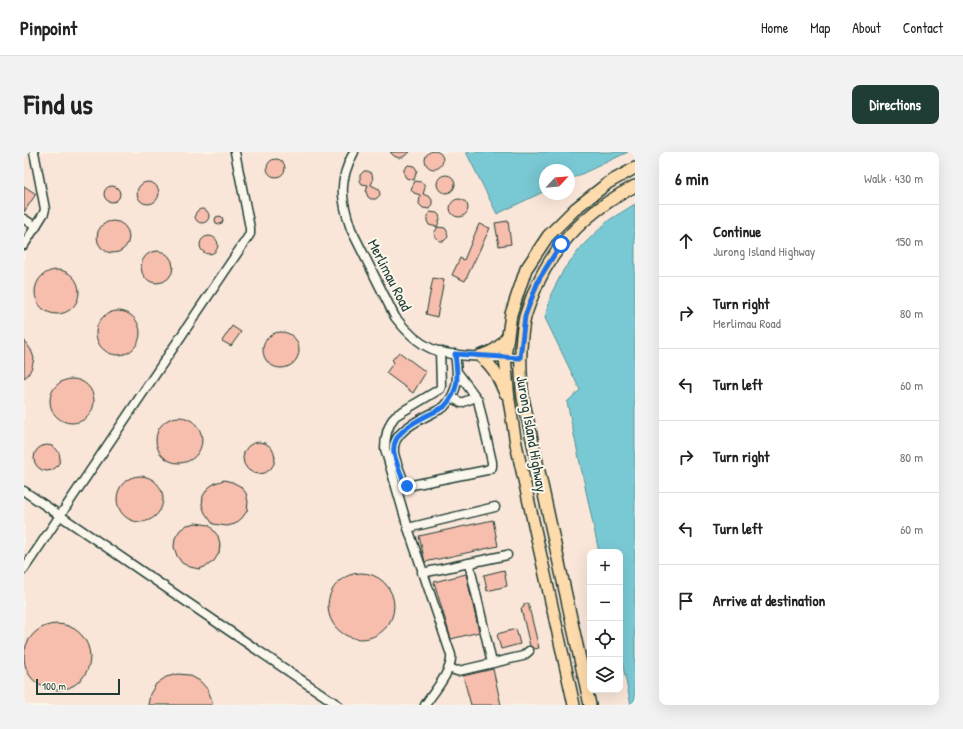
<!DOCTYPE html>
<meta charset="utf-8">
<style>
body{margin:0;font-family:"Patrick Hand",sans-serif;background:#f2f2f2;color:#222}
.controls{position:absolute;right:12px;bottom:12px;display:grid;overflow:hidden;border-radius:8px;box-shadow:0 4px 16px #0002}
.controls button{width:36px;height:36px;display:grid;place-items:center;padding:0;border:0;border-bottom:1px solid #e0e0e0;background:#fff;color:#222;font:20px sans-serif}
.compass{position:absolute;left:515px;top:12px;width:36px;height:36px;border-radius:50%;background:#fff;box-shadow:0 4px 16px #0002;rotate:64deg}
.scale{position:absolute;left:12px;bottom:10px;width:84px;box-sizing:border-box;padding-left:4px;border:2px solid #1f3d34;border-top:0;font-size:11px;line-height:14px;white-space:nowrap;color:#1f3d34;-webkit-text-stroke:3px #fbf7ec;paint-order:stroke}
.stop{position:absolute;width:12px;height:12px;margin:-9px;border:3px solid #1a73e8;border-radius:50%;background:#fff}
.stop.end{background:#1a73e8;border-color:#fff;box-shadow:0 1px 4px #0008}
.list{margin:0;padding:0;list-style:none}
h2{display:flex;justify-content:space-between;align-items:center;height:52px;margin:0;padding:0 16px;font-size:17px}
h2 small{font-size:13px;font-weight:400;color:#767676}
.list li{display:grid;grid-template-columns:26px 1fr auto;gap:12px;align-items:center;box-sizing:border-box;height:72px;padding:0 16px;border-top:1px solid #e0e0e0}
.list b{display:block;font-size:15px;white-space:nowrap}
.list p{margin:0;font-size:13px;white-space:nowrap;color:#767676}
.list em{font-size:13px;font-style:normal;color:#767676}
.icon{flex:none;width:22px;height:22px;fill:none;stroke:currentColor;stroke-width:2;stroke-linecap:round;stroke-linejoin:round}
.map{position:relative;flex:none;width:611px;height:553px;overflow:hidden;border-radius:8px}
header{display:flex;align-items:center;gap:24px;box-sizing:border-box;height:56px;padding:0 20px;background:#fff;border-bottom:1px solid #e0e0e0}
header strong{font-size:19px}
nav{display:flex;gap:22px;margin-inline-start:auto;font-size:14px}
.intro{display:flex;align-items:center;justify-content:space-between;box-sizing:border-box;height:96px;padding:0 24px}
h1{margin:0;font-size:28px}
.button{padding:10px 18px;border-radius:8px;background:#1f3d34;color:#fff;font-size:14px;font-weight:700}
main{display:flex;gap:24px;padding:0 24px}
aside{flex:1;background:#fff;border-radius:8px;box-shadow:0 4px 16px #0002}
.map>svg:first-child{display:block}
</style>
<header>
<strong>Pinpoint</strong>
<nav><a>Home</a><a>Map</a><a>About</a><a>Contact</a></nav>
</header>
<div class="intro"><h1>Find us</h1><a class="button">Directions</a></div>
<main>
<div class="map">
<svg width="611" height="553" viewBox="0 0 611 553">
<rect width="100%" height="100%" fill="#fbf7ec"/>
<filter id="ink" filterUnits="userSpaceOnUse"><feTurbulence type="fractalNoise" baseFrequency=".025" numOctaves="2"/><feDisplacementMap in="SourceGraphic" scale="8" xChannelSelector="R" yChannelSelector="G"/><feConvolveMatrix kernelMatrix="1 2 1 2 8 2 1 2 1" color-interpolation-filters="sRGB"/></filter>
<g filter="url(#ink)">
<path fill="#fae6d9" d="M0 0H442L473 62 521 39V42H545V28L604 0H611V52L585 68 559 93 540 117 527 142 521 166 556 238 543 251 575 400H566V538H596V500L607 553H0Z"/>
<g fill="#79c9d4" stroke="#559194">
<path d="M442 0H604L545 28V18H521V39L473 62Z"/>
<path d="M611 52V553H607L596 500V400H575L543 250 556 238 521 166 527 142 540 117 559 93 585 68Z"/>
</g>
<g fill="#f7bead" stroke="#1f3d34">
<circle cx="410" cy="8" r="9"/>
<path d="M366 0H386L379 5 375 6 370 4Z"/>
<circle cx="252" cy="16" r="9"/>
<path d="M384 13 390 14 393 18 390 28 382 26 380 22V17Z"/>
<path d="M340 19H344L348 22 349 28 347 33 355 37 356 43 352 47H347L344 45 342 40 344 33 338 32 336 29V23Z"/>
<circle cx="422" cy="32" r="9"/>
<path d="M391 29 397 30 400 32 401 36 399 42 406 45 408 48V52L405 57 399 56 395 52 396 43 390 41 387 37Z"/>
<circle cx="124" cy="41" r="11"/>
<path d="M0 34 12 42 0 60Z"/>
<circle cx="88" cy="42" r="8"/>
<circle cx="435" cy="56" r="9"/>
<circle cx="178" cy="64" r="7"/>
<path d="M406 60 413 61 415 63 416 67 413 75 405 73 403 69V64Z"/>
<circle cx="195" cy="68" r="4"/>
<circle cx="89" cy="85" r="16"/>
<path d="M484 69 487 92 475 94 471 71Z"/>
<path d="M455 72 466 76 441 129 428 123 436 106 440 108Z"/>
<path d="M414 75 421 76 423 79 424 85 420 89H415L411 85 410 81Z"/>
<circle cx="185" cy="93" r="9"/>
<circle cx="133" cy="115" r="16"/>
<circle cx="33" cy="140" r="22"/>
<path d="M409 126 420 128 413 165 402 162Z"/>
<circle cx="94" cy="181" r="22"/>
<path d="M208 174 217 180 207 194 198 189Z"/>
<circle cx="257" cy="198" r="18"/>
<path d="M0 188 7 198 10 206 8 215 4 223 0 226Z"/>
<path d="M375 200 402 220 389 241 362 221 370 210 368 208Z"/>
<circle cx="48" cy="249" r="22"/>
<circle cx="155" cy="288" r="23"/>
<circle cx="235" cy="306" r="16"/>
<circle cx="23" cy="306" r="13"/>
<circle cx="116" cy="347" r="23"/>
<path d="M200 328 208 330 216 334 222 341 224 350 223 359 218 366 211 372 203 374 189 372 181 361 178 353 179 344 184 336 191 331Z"/>
<path d="M469 368 474 394 401 410 395 384Z"/>
<path d="M172 371 185 373 194 384 196 392 195 401 190 409 183 414 175 417 166 415 158 411 153 404 150 395 151 386 156 378 163 373Z"/>
<path d="M480 418 483 434 463 439 460 423Z"/>
<circle cx="337" cy="454" r="33"/>
<path d="M442 422 455 480 427 487 410 430Z"/>
<path d="M504 451 515 496 510 497 506 494 497 456 500 455V452Z"/>
<circle cx="33" cy="505" r="33"/>
<path d="M492 477 496 492 477 497 473 482Z"/>
<path d="M469 517 477 553H447L439 524Z"/>
<path d="M154 522 165 523 176 529 184 538 188 549V553H124L126 542 132 532 142 525Z"/>
</g>
<g fill="none" stroke-linecap="round" stroke-linejoin="round">
<defs>
<g id="minor">
<path d="M330 0C314 29 317 47 327 77L371 165C381 178 392 190 408 197 429 206 472 205 496 206"/>
<path d="M0 67 12 75"/>
<path d="M0 93 20 61 21 57 10 0"/>
<path d="M431 202C434 224 436 238 420 255 403 265 366 277 370 301 372 311 377 321 380 331L383 334 463 318 468 315V310L454 248 434 221"/>
<path d="M428 245 437 251 452 245"/>
<path d="M0 339 314 553"/>
<path d="M384 376 471 355"/>
<path d="M445 411 468 511"/>
<path d="M0 417 226 82V76L211 0"/>
<path d="M398 421 483 403"/>
<path d="M425 516 433 519 439 518 499 504 505 499"/>
<path d="M401 553C409 541 429 518 427 503L384 376 361 297C361 284 363 274 371 264L416 237 417 234 416 199"/>
</g>
<g id="major">
<path d="M456 204C471 216 473 224 481 241"/>
<path d="M456 204C468 200 476 196 483 185"/>
<path d="M550 553 492 292 485 248 481 205 487 162 502 117 524 84 552 56 584 31 611 16"/>
<path d="M566 553 499 246C496 219 495 192 501 165 503 158 506 151 508 145 527 94 563 59 611 34"/>
</g>
</defs>
<use href="#minor" stroke="#1f3d34" stroke-width="11"/>
<use href="#major" stroke="#1f3d34" stroke-width="14"/>
<use href="#minor" stroke="#fbf7ec" stroke-width="8"/>
<use href="#major" stroke="#fedbac" stroke-width="11"/>
</g>
</g>
<g fill="none" stroke-linecap="round" stroke-linejoin="round" filter="url(#ink)">
<path stroke="#1a73e8" stroke-width="5" d="M383 334 380 331C377 321 372 311 370 301 366 277 402 265 420 255 436 238 434 224 431 202L496 206 501 164 515 127 537 92"/>
</g>
<g text-anchor="middle" dominant-baseline="central" stroke-width="4" stroke-linejoin="round" paint-order="stroke">
<g font-size="15" fill="#1f3d34" stroke="#fbf7ec">
<text transform="translate(366 123) rotate(63)">Merlimau Road</text>
<text transform="translate(508 282) rotate(80)">Jurong Island Highway</text>
</g>
</g>
</svg>
<div class="controls">
<button>+</button>
<button>−</button>
<button><svg class="icon" aria-label="locate" viewBox="0 0 24 24"><circle cx="12" cy="12" r="6"/><path d="M12 2v4M12 18v4M2 12h4M18 12h4"/></svg></button>
<button><svg class="icon" aria-label="layers" viewBox="0 0 24 24"><path d="M12 4l9 5-9 5-9-5zM3 14l9 5 9-5"/></svg></button>
</div>
<svg class="compass" viewBox="-18 -18 36 36"><path d="M0-13l5 13h-10z" fill="#e53935"/><path d="M0 13l5-13h-10z" fill="#767676"/></svg>
<div class="scale">100 m</div>
<div class="stop" style="left:537px;top:92px"></div>
<div class="stop end" style="left:383px;top:334px"></div>
</div>
<aside>
<h2>6 min<small>Walk · 430 m</small></h2>
<ul class="list">
<li><svg class="icon" aria-label="ahead" viewBox="0 0 24 24"><path d="M12 20V5M6 11l6-6 6 6"/></svg><div><b>Continue</b><p>Jurong Island Highway</p></div><em>150 m</em></li>
<li><svg class="icon" aria-label="right" viewBox="0 0 24 24"><path d="M7 20v-9h11M14 6l5 5-5 5"/></svg><div><b>Turn right</b><p>Merlimau Road</p></div><em>80 m</em></li>
<li><svg class="icon" aria-label="left" viewBox="0 0 24 24"><path d="M17 20v-9H6M10 6l-5 5 5 5"/></svg><div><b>Turn left</b></div><em>60 m</em></li>
<li><svg class="icon" aria-label="right" viewBox="0 0 24 24"><path d="M7 20v-9h11M14 6l5 5-5 5"/></svg><div><b>Turn right</b></div><em>80 m</em></li>
<li><svg class="icon" aria-label="left" viewBox="0 0 24 24"><path d="M17 20v-9H6M10 6l-5 5 5 5"/></svg><div><b>Turn left</b></div><em>60 m</em></li>
<li><svg class="icon" aria-label="arrive" viewBox="0 0 24 24"><path d="M6 21V4h12l-3 4 3 4H6"/></svg><div><b>Arrive at destination</b></div></li>
</ul>
</aside>
</main>
